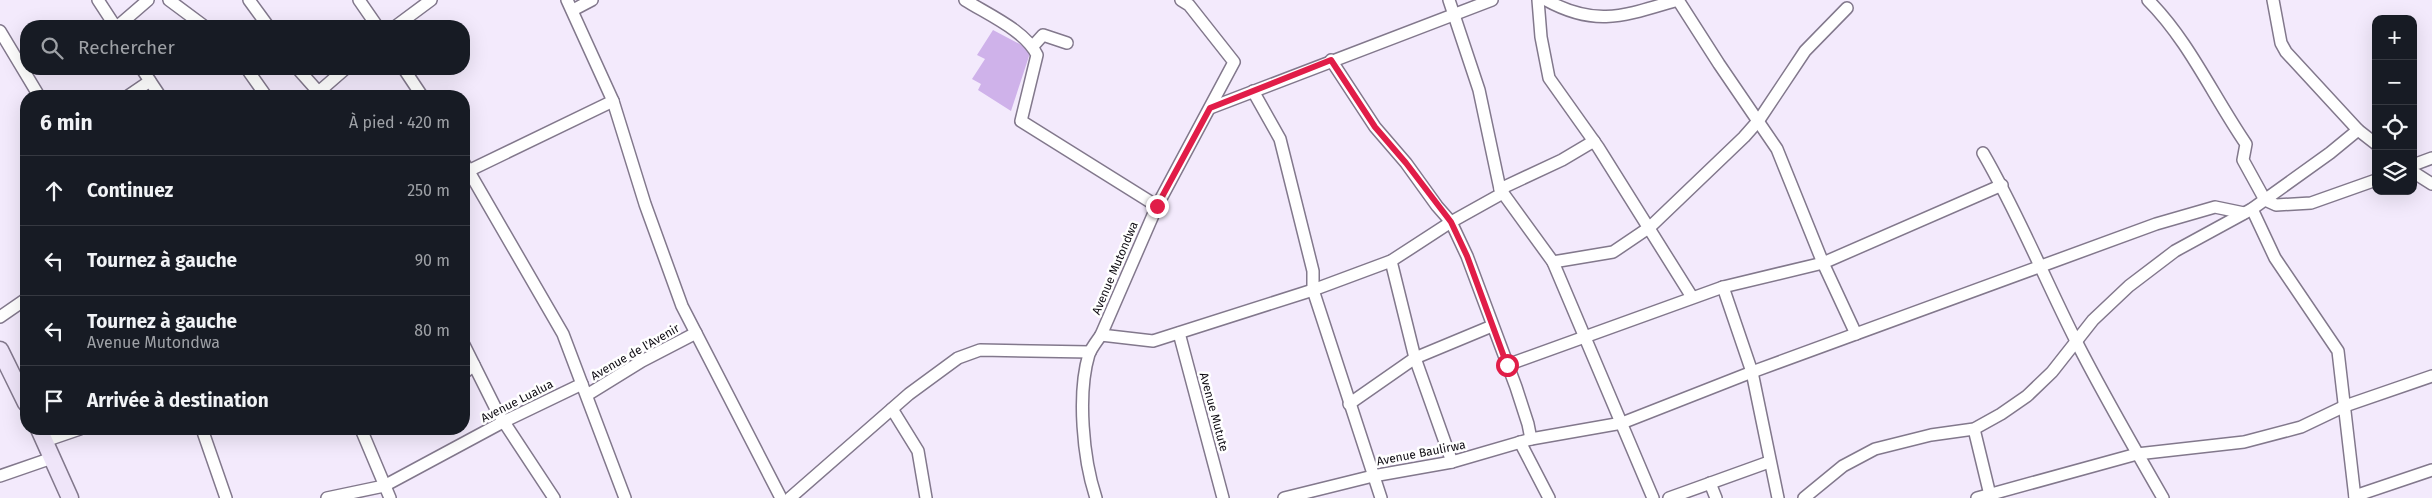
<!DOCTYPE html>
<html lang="fr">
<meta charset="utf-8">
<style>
body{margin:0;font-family:"Fira Sans",sans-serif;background:#242831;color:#f1f3f6}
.controls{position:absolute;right:15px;top:15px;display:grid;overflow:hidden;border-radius:10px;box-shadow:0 5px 20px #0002}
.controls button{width:45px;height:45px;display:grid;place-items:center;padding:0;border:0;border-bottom:1px solid #363941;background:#171b24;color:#f1f3f6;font:25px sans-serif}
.stop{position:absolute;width:15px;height:15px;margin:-11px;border:4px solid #e11d48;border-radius:50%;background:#fff}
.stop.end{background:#e11d48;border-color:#fff;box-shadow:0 1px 5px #0008}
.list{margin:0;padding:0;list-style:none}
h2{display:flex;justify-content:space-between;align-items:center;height:65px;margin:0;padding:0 20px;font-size:21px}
h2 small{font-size:16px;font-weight:400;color:#9ea1a6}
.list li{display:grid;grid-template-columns:32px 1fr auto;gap:15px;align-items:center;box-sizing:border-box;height:70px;padding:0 20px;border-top:1px solid #363941}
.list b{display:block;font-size:19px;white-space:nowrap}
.list p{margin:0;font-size:16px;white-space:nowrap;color:#9ea1a6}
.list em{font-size:16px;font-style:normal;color:#9ea1a6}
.icon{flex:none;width:28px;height:28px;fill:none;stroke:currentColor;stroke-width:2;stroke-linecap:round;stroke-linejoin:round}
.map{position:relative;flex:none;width:2432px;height:498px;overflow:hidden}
.search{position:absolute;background:#171b24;box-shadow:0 5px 20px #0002;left:20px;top:20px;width:450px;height:55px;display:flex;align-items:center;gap:12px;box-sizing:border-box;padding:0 18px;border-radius:20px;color:#9ea1a6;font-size:19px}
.panel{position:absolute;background:#171b24;box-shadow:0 5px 20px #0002;left:20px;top:90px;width:450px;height:345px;border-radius:20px}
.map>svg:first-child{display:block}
</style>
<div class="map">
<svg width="2432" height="498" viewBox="0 0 2432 498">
<rect width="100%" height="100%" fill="#f3eafc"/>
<path fill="#cfb2ea" d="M993 30 1031 50 1011 111 978 90 981 84 972 79 985 59 977 55Z"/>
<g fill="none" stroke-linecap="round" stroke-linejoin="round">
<defs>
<g id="minor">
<path d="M98 0 115 26"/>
<path d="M169 0 204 26"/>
<path d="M249 0 268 26"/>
<path d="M359 0 377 26"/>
<path d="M567 0 613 101 645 204 682 306 781 498"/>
<path d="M965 0C987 14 1026 31 1037 55L1021 121 1157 206"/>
<path d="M1449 0 1479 90 1500 189 1553 262 1653 498"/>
<path d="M1538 0 1541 37 1549 78 1598 147 1692 297"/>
<path d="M1546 0C1597 28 1626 15 1678 0"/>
<path d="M1678 0 1719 64 1777 149 1823 263 1856 334"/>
<path d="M2148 0C2189 41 2213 96 2246 144L2243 160 2265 200 2276 205 2311 203 2376 180"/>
<path d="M2273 0 2281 43 2286 52 2358 130 2376 144"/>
<path d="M573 10 592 0"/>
<path d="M118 26 148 0"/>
<path d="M396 26 431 0"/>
<path d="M0 31 39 96"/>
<path d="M1033 46 1043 35 1067 43"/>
<path d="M1331 60 1375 127 1406 163 1437 206 1451 222 1467 256 1516 387 1528 424 1531 439"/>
<path d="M142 69 160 96"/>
<path d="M247 69 266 96"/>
<path d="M298 69 322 96"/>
<path d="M404 69 422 96"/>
<path d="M1253 91 1280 139 1313 271V290L1381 498"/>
<path d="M128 96 150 81"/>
<path d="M314 96 345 69"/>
<path d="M1210 108 1492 0"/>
<path d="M1983 153C2019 215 2044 278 2076 341 2103 394 2133 446 2163 498"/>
<path d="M464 163 563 334 625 498"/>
<path d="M2413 165 2432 158"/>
<path d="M2413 172 2432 184"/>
<path d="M464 173 613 101"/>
<path d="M1500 189 1562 160 1594 141"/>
<path d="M2252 209 2275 258 2338 351 2355 498"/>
<path d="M1391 261 1415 358 1452 462"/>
<path d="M1553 262 1613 252 1650 227 1744 137 1759 120 1805 51 1847 8"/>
<path d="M1723 287 1752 372 1778 498"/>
<path d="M0 317 26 299"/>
<path d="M1179 333 1223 498"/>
<path d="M1101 335 1153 341 1313 290 1391 261 1451 222 1503 193"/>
<path d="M464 345 498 413 554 498"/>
<path d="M1507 365 1723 287 1823 263 2002 185"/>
<path d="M464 373 474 365"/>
<path d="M587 395 642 361 696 333"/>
<path d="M1349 404 1415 358 1492 326"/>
<path d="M892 409 918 451 926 498"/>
<path d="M202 429 226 498"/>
<path d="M361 429 390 498"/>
<path d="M1974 429 1990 495"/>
<path d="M45 441 80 429"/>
<path d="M1520 442 1549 498"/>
<path d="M0 476 52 458"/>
<path d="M1710 483 1716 498"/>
<path d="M2355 496 2432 470"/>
<path d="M327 498 384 486 503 422 582 384"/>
<path d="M790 498 909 394 958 358 980 350 1090 352"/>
<path d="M1096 498C1083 459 1077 394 1089 354 1092 347 1097 341 1101 335L1157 206 1234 62 1189 5 1181 0"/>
<path d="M1284 498 1373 476 1452 462 1531 439 1622 423 1752 372 2156 224 2215 207 2244 213"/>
<path d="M1669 498 1769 462"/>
<path d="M1804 498 1843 466 1875 449 1931 435 1974 429 2001 414 2027 396 2052 372 2093 320 2129 286 2175 251 2252 209 2330 153 2358 130"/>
<path d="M1977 498 2137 454 2244 442 2301 427 2345 406 2432 376"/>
</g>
<g id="secondary">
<path d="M0 350 26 403"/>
<path d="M39 429 70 498"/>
</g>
</defs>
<use href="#minor" stroke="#82788c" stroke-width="14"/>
<use href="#secondary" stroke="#82788c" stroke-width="19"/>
<use href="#minor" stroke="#fff" stroke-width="11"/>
<use href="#secondary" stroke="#efe5f9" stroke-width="16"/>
</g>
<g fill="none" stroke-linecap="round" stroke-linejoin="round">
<path stroke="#e11d48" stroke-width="6" d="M1157 206 1210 108 1331 60 1375 127 1406 163 1451 222 1467 256 1507 365"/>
</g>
<g text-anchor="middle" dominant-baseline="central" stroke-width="5" stroke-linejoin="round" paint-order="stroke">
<g font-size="12" fill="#100d14" stroke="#fff">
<text transform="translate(1115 268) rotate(-67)">Avenue Mutondwa</text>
<text transform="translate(635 352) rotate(-30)">Avenue de l'Avenir</text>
<text transform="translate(517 401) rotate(-27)">Avenue Lualua</text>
<text transform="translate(1214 412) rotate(75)">Avenue Mutute</text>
<text transform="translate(1421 453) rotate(-11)">Avenue Baulirwa</text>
</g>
</g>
</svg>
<div class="controls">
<button>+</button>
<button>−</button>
<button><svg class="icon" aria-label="locate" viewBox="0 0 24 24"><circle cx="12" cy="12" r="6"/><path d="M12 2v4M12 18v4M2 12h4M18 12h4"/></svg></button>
<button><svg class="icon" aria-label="layers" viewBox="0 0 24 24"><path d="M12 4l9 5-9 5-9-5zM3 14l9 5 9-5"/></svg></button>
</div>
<div class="stop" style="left:1507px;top:365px"></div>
<div class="stop end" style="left:1157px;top:206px"></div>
<div class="search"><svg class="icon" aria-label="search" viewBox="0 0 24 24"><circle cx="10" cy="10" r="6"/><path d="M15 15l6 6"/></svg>Rechercher</div>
<section class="panel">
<h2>6 min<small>À pied · 420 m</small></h2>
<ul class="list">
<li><svg class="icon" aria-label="ahead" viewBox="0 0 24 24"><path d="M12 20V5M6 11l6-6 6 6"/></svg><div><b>Continuez</b></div><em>250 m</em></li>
<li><svg class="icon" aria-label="left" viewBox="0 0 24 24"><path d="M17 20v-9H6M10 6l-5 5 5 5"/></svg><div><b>Tournez à gauche</b></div><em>90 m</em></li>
<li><svg class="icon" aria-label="left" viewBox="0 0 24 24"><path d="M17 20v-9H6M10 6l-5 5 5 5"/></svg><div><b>Tournez à gauche</b><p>Avenue Mutondwa</p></div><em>80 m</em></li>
<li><svg class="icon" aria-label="arrive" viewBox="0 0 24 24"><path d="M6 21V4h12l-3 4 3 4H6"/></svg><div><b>Arrivée à destination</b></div></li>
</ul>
</section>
</div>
